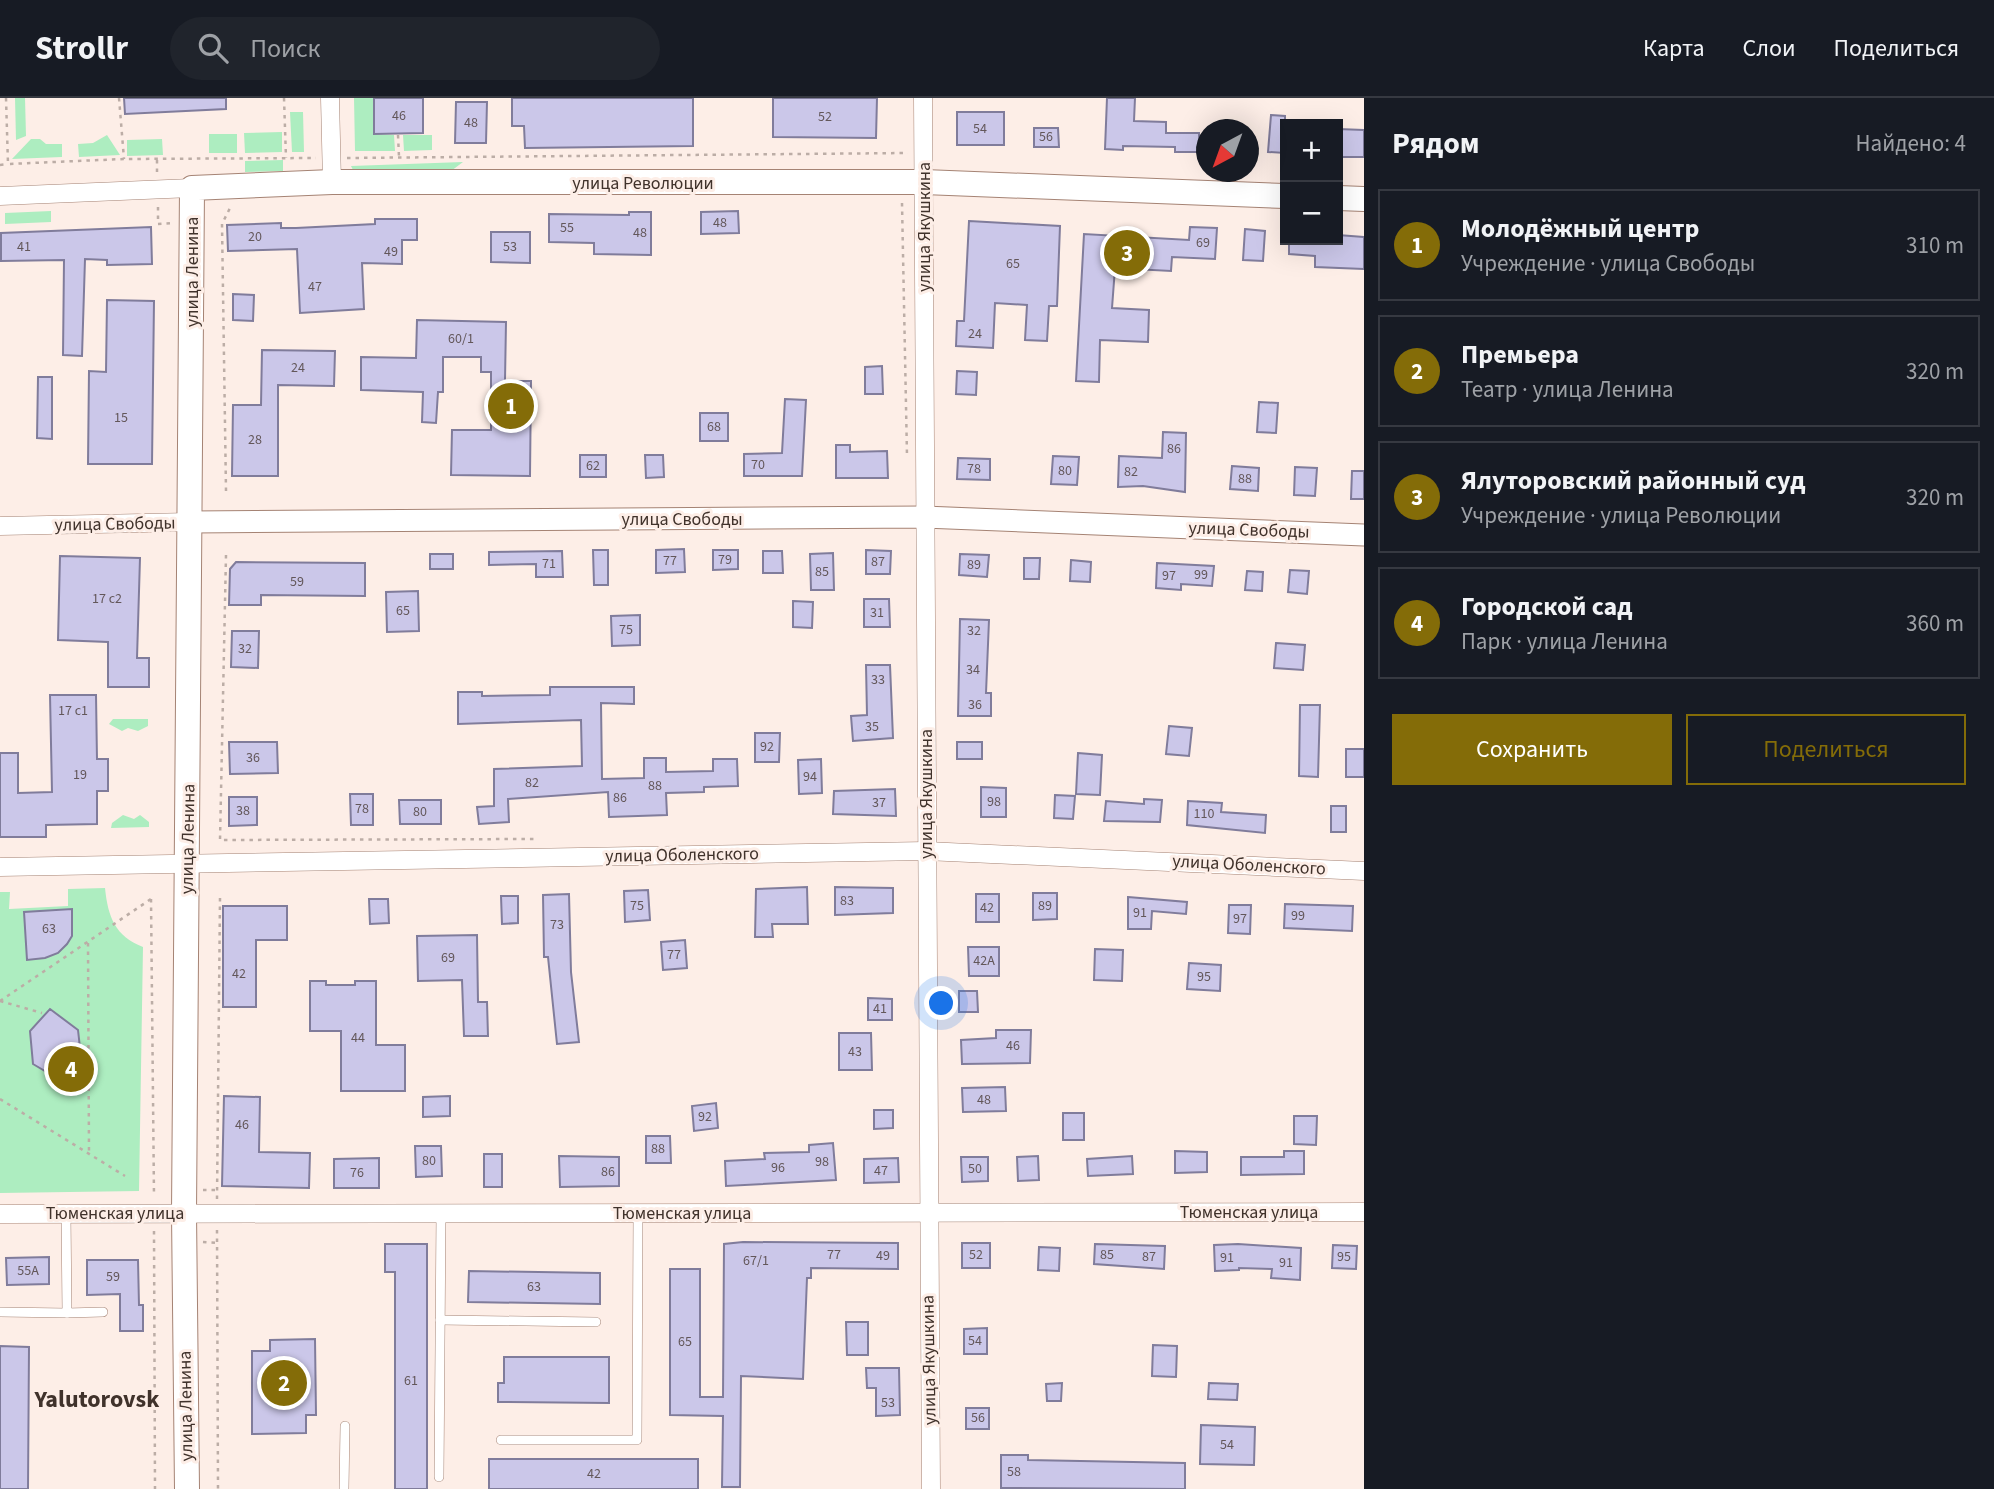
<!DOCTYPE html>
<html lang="ru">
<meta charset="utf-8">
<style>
body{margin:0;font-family:"Source Sans 3",sans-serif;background:#20242c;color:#f1f3f6}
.controls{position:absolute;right:21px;top:21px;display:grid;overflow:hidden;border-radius:0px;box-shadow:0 7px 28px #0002}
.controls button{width:63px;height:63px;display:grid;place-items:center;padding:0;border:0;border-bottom:2px solid #363941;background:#171b24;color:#f1f3f6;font:35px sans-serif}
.compass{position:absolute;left:1196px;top:21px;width:63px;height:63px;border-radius:50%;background:#171b24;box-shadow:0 7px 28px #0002;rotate:221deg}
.you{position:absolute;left:942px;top:906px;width:24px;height:24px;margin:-18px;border:5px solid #fff;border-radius:50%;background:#1a73e8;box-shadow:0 0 0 10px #1a73e833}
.badge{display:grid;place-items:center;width:46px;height:46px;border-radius:50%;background:#846c08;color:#fff;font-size:23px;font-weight:700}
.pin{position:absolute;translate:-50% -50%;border:4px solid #fff;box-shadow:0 2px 7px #0006}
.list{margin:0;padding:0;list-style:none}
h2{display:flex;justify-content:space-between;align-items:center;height:91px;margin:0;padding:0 28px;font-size:30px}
h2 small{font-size:23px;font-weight:400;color:#9ea1a6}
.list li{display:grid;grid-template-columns:46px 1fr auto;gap:21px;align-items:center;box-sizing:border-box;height:112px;margin:0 14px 14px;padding:0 14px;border:2px solid #363941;border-radius:0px}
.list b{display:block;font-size:26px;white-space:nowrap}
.list p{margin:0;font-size:23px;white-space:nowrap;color:#9ea1a6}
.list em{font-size:23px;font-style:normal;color:#9ea1a6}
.actions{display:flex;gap:14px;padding:21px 28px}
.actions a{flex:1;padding:16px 0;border:2px solid #846c08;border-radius:0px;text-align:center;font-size:24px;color:#846c08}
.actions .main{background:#846c08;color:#fff}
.icon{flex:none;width:38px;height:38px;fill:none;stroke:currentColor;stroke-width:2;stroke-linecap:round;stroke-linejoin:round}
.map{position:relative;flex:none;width:1364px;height:1391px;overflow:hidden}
header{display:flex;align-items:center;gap:42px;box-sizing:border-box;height:98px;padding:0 35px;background:#171b24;border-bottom:2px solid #363941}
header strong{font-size:33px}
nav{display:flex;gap:38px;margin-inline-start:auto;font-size:24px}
.search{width:490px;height:63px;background:#20242c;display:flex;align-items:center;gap:18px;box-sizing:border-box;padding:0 24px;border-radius:38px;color:#9ea1a6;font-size:26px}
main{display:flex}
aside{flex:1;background:#171b24}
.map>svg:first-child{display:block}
</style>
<header>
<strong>Strollr</strong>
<div class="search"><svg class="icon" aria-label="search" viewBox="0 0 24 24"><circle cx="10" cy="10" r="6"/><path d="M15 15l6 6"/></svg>Поиск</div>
<nav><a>Карта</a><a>Слои</a><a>Поделиться</a></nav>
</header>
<main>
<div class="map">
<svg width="1364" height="1391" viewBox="0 0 1364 1391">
<rect width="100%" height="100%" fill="#fdeee7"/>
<g fill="#adedc0">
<path d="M15 0H25L26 38 16 42Z"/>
<path d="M354 0H373L374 36 394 37 395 53H355Z"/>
<path d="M290 14H303L304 54H292Z"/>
<path d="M282 34V54L245 55 244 35Z"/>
<rect x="209" y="36" width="28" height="19"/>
<path d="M107 37 120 57 79 59 78 46 93 45Z"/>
<path d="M403 37H432V52L404 53Z"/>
<path d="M31 41H40L46 46H62V59L12 61Z"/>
<path d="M162 41 163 57 127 58V42Z"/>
<path d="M283 62V73L245 74V63Z"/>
<path d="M463 64 451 73 353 72 351 68Z"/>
<path d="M51 113V124L5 126V115Z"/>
<path d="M113 621H148V628L138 633 128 630 122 633 109 626Z"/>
<path d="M123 717 134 721 140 717 149 724V729L111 730 112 725Z"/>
<path d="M105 790C108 819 115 838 143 849L139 1093 0 1095V794H10L9 811 68 808V791Z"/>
</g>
<g fill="#cbc7e9" stroke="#807c9b" stroke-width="2">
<path d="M124 0H226V11L125 16Z"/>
<path d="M374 0H423V35L374 36Z"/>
<path d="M512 0H693V48L525 50 524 28H512Z"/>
<path d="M773 0H877L876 40 773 39Z"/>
<path d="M1107 0H1135L1134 23 1166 24V35H1199V54H1175V49L1123 48V52L1105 51Z"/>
<path d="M456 4H487L486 45H455Z"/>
<rect x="957" y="14" width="47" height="33"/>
<path d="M1271 17 1285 18V55L1268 54Z"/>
<path d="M1034 30H1058L1059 49H1034Z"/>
<path d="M1338 31 1364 32V59H1338Z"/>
<path d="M738 113 739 135 701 136V114Z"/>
<path d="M629 114H651V157L594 156V145L549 144V116L629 117Z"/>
<path d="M375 121H417V142H402V166L362 165 364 211 300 215 297 151 228 153 227 127 281 125V130H296L375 126Z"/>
<path d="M969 123 1060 128 1057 208H1049L1047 243 1025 242 1027 207 995 205 993 250 956 248 957 223H964Z"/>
<path d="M151 129 152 166 107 167V162L85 161 82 258 63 257 64 162 1 163V135Z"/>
<path d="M1190 129 1217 130 1215 161 1172 159 1171 173 1115 170 1112 210 1149 212 1148 244 1100 242 1099 284 1076 283 1084 136 1189 142Z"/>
<path d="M1245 131 1265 133 1263 163 1243 162Z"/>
<path d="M491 134H530V165L491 164Z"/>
<path d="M1338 137 1364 139V171L1315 169V158L1289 156V142H1338Z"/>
<path d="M233 196 254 197 253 223 233 222Z"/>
<path d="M107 202 154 203 152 366H88L89 273 106 274Z"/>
<path d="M417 222 506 224 505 283H531L530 378 451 377 452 332H491V274H481V259H443V294H438L436 325 422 324 423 294 361 292V259L416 260Z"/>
<path d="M262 252 335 253 334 288 278 287V378H232L233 307H261Z"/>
<path d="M882 268 883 296H865V269Z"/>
<path d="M957 273 977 274 976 297 956 296Z"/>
<path d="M38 279H52V341L37 340Z"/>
<path d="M785 301 806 302 802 378H744V356L782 355Z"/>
<path d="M1259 304 1278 305 1276 335 1257 334Z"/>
<rect x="700" y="315" width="28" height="28"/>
<path d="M1163 334 1186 335 1185 394 1143 388 1118 389 1119 358 1162 360Z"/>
<path d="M836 347H850V354L887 353 888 380H836Z"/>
<rect x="580" y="357" width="26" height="22"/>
<path d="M645 357H663L664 379 646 380Z"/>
<path d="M1053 358 1079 359 1077 387 1051 386Z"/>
<path d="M958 360 990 361V382L957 381Z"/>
<path d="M1232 368 1259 370 1258 393 1230 391Z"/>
<path d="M1295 369 1317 370 1315 398 1294 397Z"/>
<path d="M1352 373H1364V401H1351Z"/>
<path d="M684 451 685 474 656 475V452Z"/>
<path d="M593 452H608V487H594Z"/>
<path d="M713 452H738V471L713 472Z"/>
<path d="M866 452 891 453 890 476H866Z"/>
<path d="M562 453 563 479H536V466L489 467V454Z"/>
<path d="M763 453H782L783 475H763Z"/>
<path d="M833 455 834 492H811L810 456Z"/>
<rect x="430" y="456" width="23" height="15"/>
<path d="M960 456 989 457 987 479 959 477Z"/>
<path d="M60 458 140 460 137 560H149V589H108V544L58 542Z"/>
<path d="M1024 460H1040L1039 481H1024Z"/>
<path d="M1071 462 1091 464 1090 484 1070 483Z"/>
<path d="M236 464 365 465V498L261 497V507H229L230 471Z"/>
<path d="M1157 465 1214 468 1212 488 1181 486V492L1156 490Z"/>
<path d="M1290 472 1309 473 1307 496 1288 494Z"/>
<path d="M1247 473 1263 474 1262 493 1245 492Z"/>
<path d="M418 493 419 533 387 534 386 494Z"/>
<path d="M864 501H889L890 529H864Z"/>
<path d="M793 503 813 504 812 530 793 529Z"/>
<path d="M640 517V547L612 548 611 518Z"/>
<path d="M960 521 989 522 986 595H991V618H958Z"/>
<path d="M232 533H259L258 570 231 569Z"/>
<path d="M1276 545 1305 547 1303 572 1274 570Z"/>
<path d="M866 567H890L893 640 853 643 851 618 867 617Z"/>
<path d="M550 589H634V606L601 605 602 681 644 680V660H666V674L713 673V661H737L738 688 704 689V694L666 695 667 717 609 719 608 694 508 701 509 724 479 726 477 709 494 708V671L582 668 581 622 458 626V594H482V598L550 597Z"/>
<path d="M50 597H96L97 661H108V693H97V726L46 727V739H0V655H18V695L52 694Z"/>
<path d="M1300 607H1320L1318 679 1299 678Z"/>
<path d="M1169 628 1192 630 1189 658 1166 656Z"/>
<path d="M755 635H780L779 664H755Z"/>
<path d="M229 644H277L278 675 230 676Z"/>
<rect x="957" y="644" width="25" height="17"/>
<rect x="1346" y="651" width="18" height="28"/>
<path d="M1078 655 1102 657 1100 697 1076 696Z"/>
<path d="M821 661 822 695 799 696 798 662Z"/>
<path d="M981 689 1006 690V719H981Z"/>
<path d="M895 691 896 718 833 716 834 693Z"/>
<path d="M350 696H373V727H351Z"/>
<path d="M1055 697 1075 698 1073 721 1054 720Z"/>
<path d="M229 699H257V727L229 728Z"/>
<path d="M1144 701 1162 702 1160 724 1104 723 1106 703 1144 706Z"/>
<path d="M399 702H441V726H400Z"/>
<path d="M1188 703 1222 705 1221 714 1266 717 1265 735 1187 727Z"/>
<rect x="1331" y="708" width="15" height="26"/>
<path d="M807 789 808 826H772L773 839H755L756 791Z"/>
<path d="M835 789 893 790V815L835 817Z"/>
<path d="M648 792 650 822 625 824 624 793Z"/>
<path d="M1033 795H1057V821L1033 822Z"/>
<path d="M569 796 571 874 579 944 557 946 548 859H544L543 797Z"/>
<rect x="976" y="796" width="23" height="28"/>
<path d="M501 798H518V825L502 826Z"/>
<path d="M1128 799 1187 804 1186 816 1152 813 1151 831H1128Z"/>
<path d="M369 801H388L389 825 370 826Z"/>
<path d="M1285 806 1353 808 1352 833 1284 830Z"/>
<path d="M1229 807H1251L1250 836 1228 835Z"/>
<path d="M223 808H287V842H256V909H223Z"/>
<path d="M72 811V838L67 846 58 855 45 860 27 862 24 814Z"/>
<path d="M477 837 478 904H487L488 938H464L462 882 418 883 417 838Z"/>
<path d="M685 842 687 870 663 872 661 844Z"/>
<path d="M968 849H999V878H969Z"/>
<path d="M1095 851 1123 852 1122 883 1094 882Z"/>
<path d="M1189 865 1221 867 1220 893 1187 891Z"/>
<path d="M310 883H326V887H355V883H376V947H405V993H341V933H310Z"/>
<path d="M959 893H977L978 914H959Z"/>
<path d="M868 900 892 901V922H868Z"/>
<path d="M50 911 78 932 80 950 55 979 33 966 30 933Z"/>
<path d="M996 932H1031L1030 965 962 966 961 942 996 940Z"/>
<path d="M839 935H871L872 972H839Z"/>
<path d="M1005 989 1006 1013 963 1014 962 990Z"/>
<path d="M224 998 260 999 259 1054 310 1055 309 1090 222 1088Z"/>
<path d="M450 998V1018L423 1019V999Z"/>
<path d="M716 1005 718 1030 694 1033 692 1008Z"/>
<path d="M874 1012H893V1030L874 1031Z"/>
<rect x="1063" y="1015" width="21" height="27"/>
<path d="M1294 1018H1317L1316 1047 1294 1046Z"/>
<path d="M646 1038H670L671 1065H646Z"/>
<path d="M833 1045 836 1082 726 1088 725 1063 765 1061 764 1055 809 1054V1047Z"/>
<path d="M415 1048H441L442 1078 416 1079Z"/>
<path d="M1175 1053 1207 1054V1074L1175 1075Z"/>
<path d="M1284 1053H1304V1076L1241 1077V1059H1284Z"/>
<rect x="484" y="1056" width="18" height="33"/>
<path d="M559 1058 619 1059V1088L560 1089Z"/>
<path d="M1038 1058 1039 1082 1018 1083 1017 1059Z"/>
<path d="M1132 1058 1133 1076 1088 1078 1087 1061Z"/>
<path d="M961 1059H988V1083L962 1084Z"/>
<path d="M379 1060V1090H334V1061Z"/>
<path d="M898 1060 899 1084 864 1085V1061Z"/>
<path d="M743 1144 898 1145V1171L811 1170V1180H807L803 1281 741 1278 740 1389H722L723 1318 670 1317V1171H700V1299H723L724 1146Z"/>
<rect x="962" y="1145" width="28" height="25"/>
<path d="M385 1146H427V1391H395V1174H385Z"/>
<path d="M1095 1146 1165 1148 1164 1171 1094 1166Z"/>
<path d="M1238 1146 1301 1150 1300 1182 1271 1180 1272 1171 1239 1170V1172L1215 1173 1214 1147Z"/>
<path d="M1333 1147 1357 1148 1356 1171 1332 1170Z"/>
<path d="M1039 1149 1060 1150 1059 1173 1038 1172Z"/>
<path d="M49 1159V1186L7 1187 6 1160Z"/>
<path d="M87 1162H138L139 1207H143V1233H120V1196L87 1197Z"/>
<path d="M469 1173 600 1175V1206L468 1204Z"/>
<path d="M846 1224H868V1257H847Z"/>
<path d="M987 1230V1256H964V1231Z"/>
<path d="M315 1241 316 1317H306V1335L252 1336V1253H270V1242Z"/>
<path d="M1153 1247 1177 1248 1176 1279 1152 1278Z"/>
<path d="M0 1248 29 1249 28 1391H0Z"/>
<path d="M504 1259H609V1305L498 1304V1285H504Z"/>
<path d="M866 1270H899L900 1317 876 1318V1290H867Z"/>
<path d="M1062 1285 1061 1303H1047L1046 1286Z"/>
<path d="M1209 1285 1238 1286 1237 1302 1208 1301Z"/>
<rect x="966" y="1310" width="23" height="21"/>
<path d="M1201 1327 1255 1329 1254 1367 1200 1366Z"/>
<path d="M1001 1357H1028V1362L1185 1365V1391L1001 1390Z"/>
<rect x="489" y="1361" width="209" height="30"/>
</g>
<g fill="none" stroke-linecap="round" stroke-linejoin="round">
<defs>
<g id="service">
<path d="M66 1116 67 1215 103 1214"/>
<path d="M0 1214 67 1215"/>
<path d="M440 1222 596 1224"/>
<path d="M501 1342H637L638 1115"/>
<path d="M439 1379 441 1115"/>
<path d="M344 1391 345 1328"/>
</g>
<g id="minor">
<path d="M330 0 332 84"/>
<path d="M923 0 931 1391"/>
<path d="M0 98 192 90"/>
<path d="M0 428 191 424"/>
<path d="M0 769 926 753 1364 773"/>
<path d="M0 1116 1364 1114"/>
</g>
<path id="tertiary" d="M191 424 924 419 1364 437"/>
<g id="secondary">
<path d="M1338 100 1364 101"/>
<path d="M187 1391 184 1115 192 90 332 84H924L1285 98"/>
</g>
</defs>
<use href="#service" stroke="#a58374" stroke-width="10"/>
<use href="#minor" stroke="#a58374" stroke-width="19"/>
<use href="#tertiary" stroke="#a58374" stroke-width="23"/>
<use href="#secondary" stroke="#a58374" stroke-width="26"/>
<g stroke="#bcada6" stroke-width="2.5" stroke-dasharray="3.5 5" stroke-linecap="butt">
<path d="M6 0 8 66 124 61 316 60"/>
<path d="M119 0 124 61"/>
<path d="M284 0 286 60"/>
<path d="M398 37 399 59"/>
<path d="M347 60 908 55"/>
<path d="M0 67 8 66"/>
<path d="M157 74V61"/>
<path d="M902 105 907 358"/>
<path d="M158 109V126L173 125"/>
<path d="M226 393 222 126 230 110"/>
<path d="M226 457 220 742 534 741"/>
<path d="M151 801 154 1098"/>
<path d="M88 845 89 1056"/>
<path d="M0 903 151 801"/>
<path d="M0 903 42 915"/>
<path d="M0 1001 125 1078"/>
<path d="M203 1092H217"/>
<path d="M217 1101 220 800"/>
<path d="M217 1132 218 1391"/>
<path d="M154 1133 155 1391"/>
<path d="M203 1144 217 1145"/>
</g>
<use href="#service" stroke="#fff" stroke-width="9"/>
<use href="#minor" stroke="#fff" stroke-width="18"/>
<use href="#tertiary" stroke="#fff" stroke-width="21"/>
<use href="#secondary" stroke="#fff" stroke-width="24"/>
</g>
<g text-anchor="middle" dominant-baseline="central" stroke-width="6" stroke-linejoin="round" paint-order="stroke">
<g font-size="14" fill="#63575a">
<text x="399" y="18">46</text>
<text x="825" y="19">52</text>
<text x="471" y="25">48</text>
<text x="980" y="31">54</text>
<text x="1046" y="39">56</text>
<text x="720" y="125">48</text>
<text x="567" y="130">55</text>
<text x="640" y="135">48</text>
<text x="255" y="139">20</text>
<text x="1203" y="145">69</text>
<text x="24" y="149">41</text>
<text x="510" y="149">53</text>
<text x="391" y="154">49</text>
<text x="1013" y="166">65</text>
<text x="315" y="189">47</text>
<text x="975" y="236">24</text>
<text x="461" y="241">60/1</text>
<text x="298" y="270">24</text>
<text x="121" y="320">15</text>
<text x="714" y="329">68</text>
<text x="255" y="342">28</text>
<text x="1174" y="351">86</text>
<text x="758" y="367">70</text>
<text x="593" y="368">62</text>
<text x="974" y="371">78</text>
<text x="1065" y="373">80</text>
<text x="1131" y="374">82</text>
<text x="1245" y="381">88</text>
<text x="725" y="462">79</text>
<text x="670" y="463">77</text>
<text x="878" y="464">87</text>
<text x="549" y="466">71</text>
<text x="974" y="467">89</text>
<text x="822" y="474">85</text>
<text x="1201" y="477">99</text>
<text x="1169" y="478">97</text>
<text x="297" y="484">59</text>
<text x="107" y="501">17 с2</text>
<text x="403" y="513">65</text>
<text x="877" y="515">31</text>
<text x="626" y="532">75</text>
<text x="974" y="533">32</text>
<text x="245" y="551">32</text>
<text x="973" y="572">34</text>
<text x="878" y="582">33</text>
<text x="975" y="607">36</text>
<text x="73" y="613">17 с1</text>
<text x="872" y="629">35</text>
<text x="767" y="649">92</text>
<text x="253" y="660">36</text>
<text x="80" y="677">19</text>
<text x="810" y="679">94</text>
<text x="532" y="685">82</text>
<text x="655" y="688">88</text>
<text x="620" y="700">86</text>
<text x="994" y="704">98</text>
<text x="879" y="705">37</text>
<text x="362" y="711">78</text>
<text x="243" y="713">38</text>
<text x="420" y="714">80</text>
<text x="1204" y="716">110</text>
<text x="847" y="803">83</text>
<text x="637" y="808">75</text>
<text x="1045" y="808">89</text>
<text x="987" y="810">42</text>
<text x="1140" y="815">91</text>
<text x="1298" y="818">99</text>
<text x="1240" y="821">97</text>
<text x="557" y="827">73</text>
<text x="49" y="831">63</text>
<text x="674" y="857">77</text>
<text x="448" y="860">69</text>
<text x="984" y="863">42А</text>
<text x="239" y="876">42</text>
<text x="1204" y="879">95</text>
<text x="880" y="911">41</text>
<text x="358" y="940">44</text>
<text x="1013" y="948">46</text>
<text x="855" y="954">43</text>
<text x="984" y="1002">48</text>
<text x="705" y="1019">92</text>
<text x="242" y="1027">46</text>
<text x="658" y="1051">88</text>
<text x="429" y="1063">80</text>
<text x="822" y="1064">98</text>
<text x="778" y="1070">96</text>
<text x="975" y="1071">50</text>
<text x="881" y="1073">47</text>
<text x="608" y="1074">86</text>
<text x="357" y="1075">76</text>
<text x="834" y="1157">77</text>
<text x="976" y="1157">52</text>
<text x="1107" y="1157">85</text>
<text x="883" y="1158">49</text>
<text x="1149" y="1159">87</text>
<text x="1344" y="1159">95</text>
<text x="1227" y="1160">91</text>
<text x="756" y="1163">67/1</text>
<text x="1286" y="1165">91</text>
<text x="28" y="1173">55А</text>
<text x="113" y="1179">59</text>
<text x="534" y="1189">63</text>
<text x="975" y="1243">54</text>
<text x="685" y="1244">65</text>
<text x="411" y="1283">61</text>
<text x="888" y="1305">53</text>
<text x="978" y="1320">56</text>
<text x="1227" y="1347">54</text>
<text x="1014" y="1374">58</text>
<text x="594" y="1376">42</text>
</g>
<g font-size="18" fill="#40322b" stroke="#fdeee7">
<text x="643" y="85">улица Революции</text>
<text transform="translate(924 129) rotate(-90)">улица Якушкина</text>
<text transform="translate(192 174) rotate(-90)">улица Ленина</text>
<text x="682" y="421">улица Свободы</text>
<text transform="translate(115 426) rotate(-1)">улица Свободы</text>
<text transform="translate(1249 432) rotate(2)">улица Свободы</text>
<text transform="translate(926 696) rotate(-90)">улица Якушкина</text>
<text transform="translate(188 741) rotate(-89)">улица Ленина</text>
<text transform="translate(682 757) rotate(-1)">улица Оболенского</text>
<text transform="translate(1249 767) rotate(3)">улица Оболенского</text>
<text x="1249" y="1114">Тюменская улица</text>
<text x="115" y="1115">Тюменская улица</text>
<text x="682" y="1115">Тюменская улица</text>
<text transform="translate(929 1262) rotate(-91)">улица Якушкина</text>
<text transform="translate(186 1308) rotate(-91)">улица Ленина</text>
</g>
<g font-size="24" font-weight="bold" fill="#40322b" stroke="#fdeee7">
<text x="97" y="1301">Yalutorovsk</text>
</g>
</g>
</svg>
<div class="controls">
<button>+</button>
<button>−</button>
</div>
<svg class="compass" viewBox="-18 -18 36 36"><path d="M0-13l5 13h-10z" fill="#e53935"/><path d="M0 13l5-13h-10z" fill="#9ea1a6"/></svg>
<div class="you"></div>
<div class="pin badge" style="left:511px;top:308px">1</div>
<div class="pin badge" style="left:284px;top:1285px">2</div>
<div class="pin badge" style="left:1127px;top:155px">3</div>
<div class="pin badge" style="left:71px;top:971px">4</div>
</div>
<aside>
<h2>Рядом<small>Найдено: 4</small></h2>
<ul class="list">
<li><span class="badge">1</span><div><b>Молодёжный центр</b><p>Учреждение · улица Свободы</p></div><em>310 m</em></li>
<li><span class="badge">2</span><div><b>Премьера</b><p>Театр · улица Ленина</p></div><em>320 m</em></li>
<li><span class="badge">3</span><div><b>Ялуторовский районный суд</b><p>Учреждение · улица Революции</p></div><em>320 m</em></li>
<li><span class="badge">4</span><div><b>Городской сад</b><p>Парк · улица Ленина</p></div><em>360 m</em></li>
</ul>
<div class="actions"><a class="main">Сохранить</a><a>Поделиться</a></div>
</aside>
</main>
